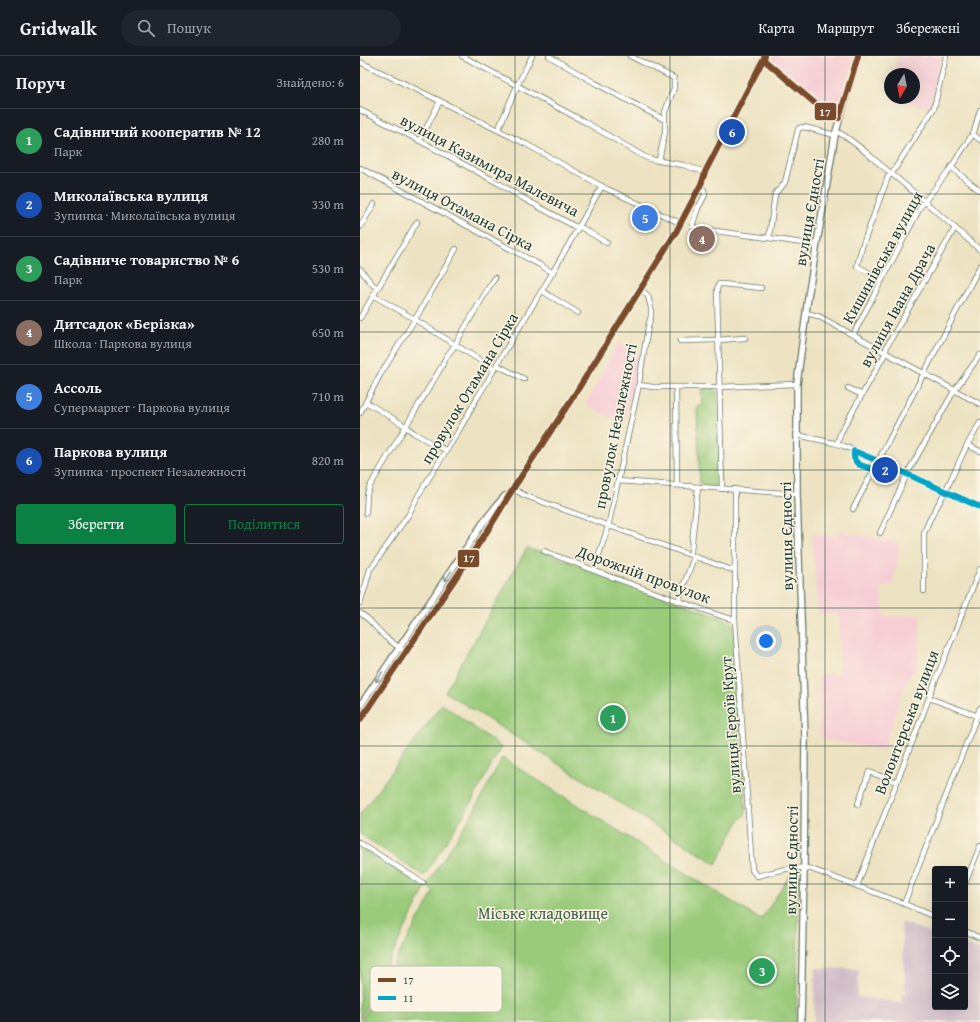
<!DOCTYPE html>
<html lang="uk">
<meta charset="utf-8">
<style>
body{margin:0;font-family:"Gentium Book Plus",serif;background:#20242c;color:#f1f3f6}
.controls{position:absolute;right:12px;bottom:12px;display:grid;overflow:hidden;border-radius:4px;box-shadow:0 4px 16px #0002}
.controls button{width:36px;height:36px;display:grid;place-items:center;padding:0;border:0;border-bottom:1px solid #363941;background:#171b24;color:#f1f3f6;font:20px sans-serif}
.compass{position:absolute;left:524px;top:12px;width:36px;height:36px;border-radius:50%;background:#171b24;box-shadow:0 4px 16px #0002;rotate:190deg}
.you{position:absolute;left:406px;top:585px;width:14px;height:14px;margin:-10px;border:3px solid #fff;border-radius:50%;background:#1a73e8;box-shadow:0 0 0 6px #1a73e833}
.badge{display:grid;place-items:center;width:26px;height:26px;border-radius:50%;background:#0b8043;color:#fff;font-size:13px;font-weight:700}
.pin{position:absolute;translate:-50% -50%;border:2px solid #fff;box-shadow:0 1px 4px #0006}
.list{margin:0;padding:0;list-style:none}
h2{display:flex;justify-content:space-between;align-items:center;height:52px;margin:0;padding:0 16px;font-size:17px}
h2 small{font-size:13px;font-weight:400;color:#9ea1a6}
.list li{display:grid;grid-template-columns:26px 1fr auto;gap:12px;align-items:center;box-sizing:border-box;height:64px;padding:0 16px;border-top:1px solid #363941}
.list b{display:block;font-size:15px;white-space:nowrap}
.list p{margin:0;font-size:13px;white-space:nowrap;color:#9ea1a6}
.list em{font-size:13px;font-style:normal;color:#9ea1a6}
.actions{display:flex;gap:8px;padding:12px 16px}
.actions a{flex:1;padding:9px 0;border:1px solid #0b8043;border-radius:4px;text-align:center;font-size:14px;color:#0b8043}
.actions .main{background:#0b8043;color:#fff}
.icon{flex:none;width:22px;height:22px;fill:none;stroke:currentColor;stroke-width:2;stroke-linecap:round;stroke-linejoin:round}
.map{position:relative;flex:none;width:620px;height:966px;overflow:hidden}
header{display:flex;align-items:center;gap:24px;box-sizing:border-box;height:56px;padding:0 20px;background:#171b24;border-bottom:1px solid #363941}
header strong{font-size:19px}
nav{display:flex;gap:22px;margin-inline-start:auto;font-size:14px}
.search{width:280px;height:36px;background:#20242c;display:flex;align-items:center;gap:10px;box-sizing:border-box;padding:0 14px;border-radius:22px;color:#9ea1a6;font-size:15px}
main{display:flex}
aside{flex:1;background:#171b24}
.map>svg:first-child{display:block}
</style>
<header>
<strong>Gridwalk</strong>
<div class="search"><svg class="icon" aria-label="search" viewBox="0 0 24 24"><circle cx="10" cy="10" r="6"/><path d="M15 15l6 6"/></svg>Пошук</div>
<nav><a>Карта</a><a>Маршрут</a><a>Збережені</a></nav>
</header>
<main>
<aside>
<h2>Поруч<small>Знайдено: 6</small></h2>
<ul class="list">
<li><span class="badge" style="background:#2e9e5b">1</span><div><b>Садівничий кооператив № 12</b><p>Парк</p></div><em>280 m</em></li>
<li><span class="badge" style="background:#1a4fb4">2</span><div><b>Миколаївська вулиця</b><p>Зупинка · Миколаївська вулиця</p></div><em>330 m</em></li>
<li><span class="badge" style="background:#2e9e5b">3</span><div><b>Садівниче товариство № 6</b><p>Парк</p></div><em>530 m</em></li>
<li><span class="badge" style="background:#8d6e63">4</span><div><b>Дитсадок «Берізка»</b><p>Школа · Паркова вулиця</p></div><em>650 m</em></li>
<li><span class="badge" style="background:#3f7fe0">5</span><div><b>Ассоль</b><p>Супермаркет · Паркова вулиця</p></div><em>710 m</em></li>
<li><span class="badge" style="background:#1a4fb4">6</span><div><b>Паркова вулиця</b><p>Зупинка · проспект Незалежності</p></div><em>820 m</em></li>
</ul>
<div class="actions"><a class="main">Зберегти</a><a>Поділитися</a></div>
</aside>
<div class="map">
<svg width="620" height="966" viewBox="0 0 620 966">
<rect width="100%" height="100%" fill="#fcf5e5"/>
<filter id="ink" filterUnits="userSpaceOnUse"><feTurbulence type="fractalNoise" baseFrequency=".025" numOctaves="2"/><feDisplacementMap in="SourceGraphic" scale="8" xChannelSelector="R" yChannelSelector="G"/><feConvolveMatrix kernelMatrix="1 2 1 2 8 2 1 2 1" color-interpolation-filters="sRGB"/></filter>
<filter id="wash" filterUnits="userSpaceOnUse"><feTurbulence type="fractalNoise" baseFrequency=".012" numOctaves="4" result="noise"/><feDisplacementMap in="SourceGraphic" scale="16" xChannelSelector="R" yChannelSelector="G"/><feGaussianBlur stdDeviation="0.9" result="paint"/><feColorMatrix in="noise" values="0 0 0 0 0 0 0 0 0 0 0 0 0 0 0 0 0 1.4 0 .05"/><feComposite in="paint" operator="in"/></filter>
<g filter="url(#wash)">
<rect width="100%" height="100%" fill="#ede3c2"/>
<g fill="#f6cfd6">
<path d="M408 0H496L480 50 474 55 466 53 410 5Z"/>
<path d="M540 0H582L570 52 530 42H554V18H536L537 12 535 11 537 3Z"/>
<path d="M258 287 280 299 274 331 271 335 265 367 258 366 225 347 227 346Z"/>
<path d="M480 475 540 487 533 529 521 531 524 561 561 558 558 609 546 626 523 694 464 683 459 679V618H480L479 558H458L452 478 475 480Z"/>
</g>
<path fill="#d1bdc9" d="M541 866 575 878V951H605V889L620 894V966H454L455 912 499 913 497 941 542 947V938H546Z"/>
<g fill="#9acb7a" stroke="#5c8457">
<path d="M341 332 355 333 357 336 360 430 340 429 337 350H342Z"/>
<path d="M167 492 179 496H183L357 560 371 566 373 569 386 758 380 763 356 808 85 636Z"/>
<path d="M82 648 141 691 109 751 64 820 0 778V758Z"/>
<path d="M142 702 401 864 432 816 439 818 436 966H1L74 836 66 830 0 964V792L66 830 113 757Z"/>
</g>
</g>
<g filter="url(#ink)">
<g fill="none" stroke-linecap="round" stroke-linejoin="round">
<defs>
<g id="minor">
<path d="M102 0 225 66 285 101 294 104 323 109 345 116"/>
<path d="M189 0 235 27 301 62 305 63"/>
<path d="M270 0 314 22V32L305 56V76L299 104"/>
<path d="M0 6 80 45 103 57 166 88 245 132 320 167"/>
<path d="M0 54 64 87 140 128 161 141 214 170 222 172 247 187"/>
<path d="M138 74 157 30 172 0"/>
<path d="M476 75C493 84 508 98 522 110 556 137 588 166 620 194"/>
<path d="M613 78 620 84"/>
<path d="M60 84 80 45"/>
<path d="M591 111 620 135"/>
<path d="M0 112 180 209 193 217"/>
<path d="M339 131 344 134 345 139 338 152 332 170 340 173 409 182 456 189"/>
<path d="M0 171 14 148"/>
<path d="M409 182 415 138 417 135 420 133 425 126 438 74 439 72 444 71 475 79"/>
<path d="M0 213 13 229 18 232"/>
<path d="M522 224 497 210 502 191 528 121 534 114 574 52 586 0"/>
<path d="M182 235 218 257"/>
<path d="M14 240 51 261 134 313"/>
<path d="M446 257 458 260 620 348"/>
<path d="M0 262 57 166"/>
<path d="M493 279 561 150 590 113 614 76 620 54"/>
<path d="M320 285 358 284 385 282"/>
<path d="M137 309 164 323"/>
<path d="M279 329 293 331H358L437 328"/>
<path d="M316 331 317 429"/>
<path d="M488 332 502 339"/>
<path d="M6 346 42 368 54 377 75 389 86 394"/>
<path d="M0 357 20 319 57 260 96 193"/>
<path d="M437 379 474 387 484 390 518 405 620 451"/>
<path d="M477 388 481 376 525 298 527 290 595 172"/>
<path d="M607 389 620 395"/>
<path d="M258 425 437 438"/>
<path d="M153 433 166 440 369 513 375 514"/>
<path d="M362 433 357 233 359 228H362L401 232"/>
<path d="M375 433V564L392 814 397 820C414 816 433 809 451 813L540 846 575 861"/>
<path d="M493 453 620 210"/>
<path d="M6 457 7 438 10 430 82 310 86 301 93 292 129 231 135 222"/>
<path d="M520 477 547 418 594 335 620 299"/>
<path d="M184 495C203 503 222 509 240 517L361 560 375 564"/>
<path d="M330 499 331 495 338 431"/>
<path d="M234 514 247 474 250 462 278 333 288 271 291 260V252L288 240 285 237 280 234"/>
<path d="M564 535V477L569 465 585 436 607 389 620 367"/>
<path d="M318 545 334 501"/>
<path d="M0 547 6 528 10 513 15 507 49 458 59 438 98 376 117 342 130 321 134 313 190 221 242 130"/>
<path d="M0 557 8 563 25 581 45 596"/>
<path d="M569 642 618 660"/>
<path d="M498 748 509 716 537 726"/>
<path d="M0 787 63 827"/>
<path d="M605 828 620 790"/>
<path d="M497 830 569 642 571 636 620 513"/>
<path d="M544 848 620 652"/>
<path d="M605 875 620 882"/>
</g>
<g id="major">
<path d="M404 4 464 55 474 61 479 62"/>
<path d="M0 650 123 467 137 449 145 440"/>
<path d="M0 664 130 471 153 433 215 338 316 176 342 126 345 116 405 0"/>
<path d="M441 966 444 811 445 682 437 438V328L448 241 475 79 498 0"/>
</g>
</defs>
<use href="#minor" stroke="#677766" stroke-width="6"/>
<use href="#major" stroke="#677766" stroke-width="8"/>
<use href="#minor" stroke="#fff" stroke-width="4.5"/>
<use href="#major" stroke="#fff" stroke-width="5.5"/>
<defs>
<g id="bus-1">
<path d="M404 4 464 55 474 61 479 62 498 0"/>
<path d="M0 664 130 471 153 433 215 338 316 176 342 126 345 116 405 0"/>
</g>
<g id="bus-2">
<path d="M494 395 518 405 513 413C502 410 492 409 494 395Z"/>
<path d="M518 405 620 451"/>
</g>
</defs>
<use href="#bus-1" stroke="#fcf5e5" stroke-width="9"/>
<use href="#bus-2" stroke="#fcf5e5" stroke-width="9"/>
<use href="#bus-1" stroke="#7a4b2a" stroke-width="6"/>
<use href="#bus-2" stroke="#02a4c6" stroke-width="6"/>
</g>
<defs><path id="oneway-shaft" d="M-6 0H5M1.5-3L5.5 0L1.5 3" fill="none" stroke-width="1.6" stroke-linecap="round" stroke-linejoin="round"/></defs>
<g stroke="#8f9e9a">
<use href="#oneway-shaft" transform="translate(88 520) rotate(124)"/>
<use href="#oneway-shaft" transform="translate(19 621) rotate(124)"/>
</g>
</g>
<path fill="none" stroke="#1f3d34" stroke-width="1" stroke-opacity="0.55" d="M155 0V966M310 0V966M465 0V966M0 138H620M0 276H620M0 414H620M0 552H620M0 690H620M0 828H575M605 828H620"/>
<g text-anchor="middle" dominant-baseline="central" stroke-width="3" stroke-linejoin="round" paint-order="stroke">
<g font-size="16" fill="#1f3d34" stroke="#fcf5e5">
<text transform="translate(130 109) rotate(28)">вулиця Казимира Малевича</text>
<text transform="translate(103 153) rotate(28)">вулиця Отамана Сірка</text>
<text transform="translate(449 156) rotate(-80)">вулиця Єдності</text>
<text transform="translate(522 201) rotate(-61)">Кишинівська вулиця</text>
<text transform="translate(537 249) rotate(-61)">вулиця Івана Драча</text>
<text transform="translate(109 332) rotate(-59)">провулок Отамана Сірка</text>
<text transform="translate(255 370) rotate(-79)">провулок Незалежності</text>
<text transform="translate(426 480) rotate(-91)">вулиця Єдності</text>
<text transform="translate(284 518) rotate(20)">Дорожній провулок</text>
<text transform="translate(546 666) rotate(-69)">Волонтерська вулиця</text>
<text transform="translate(370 669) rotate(-94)">вулиця Героїв Крут</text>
<text transform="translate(431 804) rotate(-89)">вулиця Єдності</text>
</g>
<g font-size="16" fill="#3e6046" stroke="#fcf5e5">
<text x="183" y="857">Міське кладовище</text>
</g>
</g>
<rect x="10" y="910" width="132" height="46" rx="6" fill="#fcf5e5" stroke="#babeb0" stroke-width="1"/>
<rect x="18" y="922" width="18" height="4" fill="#7a4b2a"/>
<rect x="18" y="940" width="18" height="4" fill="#02a4c6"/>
<g font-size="11" fill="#1f3d34">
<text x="43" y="928">17</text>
<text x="43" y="946">11</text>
</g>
<g stroke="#fcf5e5" stroke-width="1.5">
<rect x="454" y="46" width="23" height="19" rx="4" fill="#7a4b2a"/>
<rect x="97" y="493" width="23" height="19" rx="4" fill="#7a4b2a"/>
</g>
<g font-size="11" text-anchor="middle" font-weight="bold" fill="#fff">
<text x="465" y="60">17</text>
<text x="109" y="506">17</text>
</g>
</svg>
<div class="controls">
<button>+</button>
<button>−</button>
<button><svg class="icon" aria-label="locate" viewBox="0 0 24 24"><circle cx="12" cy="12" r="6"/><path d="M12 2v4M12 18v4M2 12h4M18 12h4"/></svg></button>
<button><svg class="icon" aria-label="layers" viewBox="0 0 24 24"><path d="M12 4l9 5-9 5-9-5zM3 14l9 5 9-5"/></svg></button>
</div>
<svg class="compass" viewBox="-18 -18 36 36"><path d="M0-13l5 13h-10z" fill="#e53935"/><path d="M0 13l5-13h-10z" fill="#9ea1a6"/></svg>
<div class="you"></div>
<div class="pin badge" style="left:253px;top:662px;background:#2e9e5b">1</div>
<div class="pin badge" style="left:525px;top:414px;background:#1a4fb4">2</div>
<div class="pin badge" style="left:402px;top:915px;background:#2e9e5b">3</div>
<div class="pin badge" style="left:342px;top:183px;background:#8d6e63">4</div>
<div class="pin badge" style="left:285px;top:162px;background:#3f7fe0">5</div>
<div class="pin badge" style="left:372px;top:76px;background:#1a4fb4">6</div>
</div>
</main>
